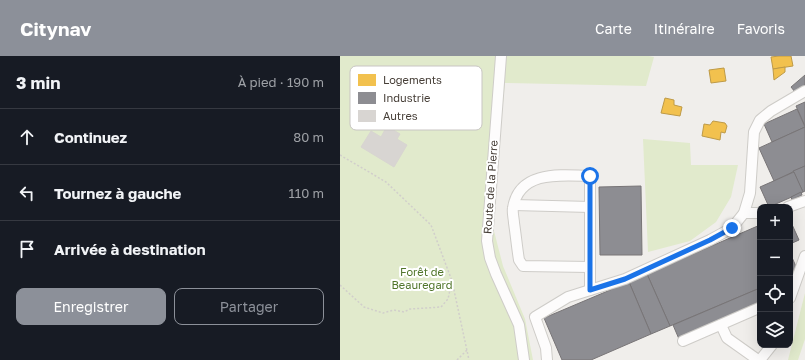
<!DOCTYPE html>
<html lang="fr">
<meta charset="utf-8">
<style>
body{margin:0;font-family:"Golos Text",sans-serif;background:#20242c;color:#f1f3f6}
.controls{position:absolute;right:12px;bottom:12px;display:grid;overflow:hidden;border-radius:8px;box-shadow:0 4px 16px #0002}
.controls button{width:36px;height:36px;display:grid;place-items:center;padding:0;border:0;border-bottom:1px solid #363941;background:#171b24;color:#f1f3f6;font:20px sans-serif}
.stop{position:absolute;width:12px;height:12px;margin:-9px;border:3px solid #1a73e8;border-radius:50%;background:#fff}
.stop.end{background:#1a73e8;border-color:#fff;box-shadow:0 1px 4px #0008}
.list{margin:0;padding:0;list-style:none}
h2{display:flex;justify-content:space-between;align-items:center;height:52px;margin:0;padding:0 16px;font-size:17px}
h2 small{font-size:13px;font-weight:400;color:#9ea1a6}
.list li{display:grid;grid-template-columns:26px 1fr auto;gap:12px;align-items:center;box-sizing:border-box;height:56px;padding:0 16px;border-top:1px solid #363941}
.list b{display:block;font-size:15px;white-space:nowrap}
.list em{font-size:13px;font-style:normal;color:#9ea1a6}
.actions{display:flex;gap:8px;padding:12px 16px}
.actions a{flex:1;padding:9px 0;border:1px solid #8c9099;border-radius:8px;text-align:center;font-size:14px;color:#8c9099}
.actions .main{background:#8c9099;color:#fff}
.icon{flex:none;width:22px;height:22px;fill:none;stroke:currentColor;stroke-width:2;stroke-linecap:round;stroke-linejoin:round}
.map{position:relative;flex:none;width:465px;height:304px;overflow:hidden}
header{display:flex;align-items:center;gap:24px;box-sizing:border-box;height:56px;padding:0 20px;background:#8c9099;color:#fff}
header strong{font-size:19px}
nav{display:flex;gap:22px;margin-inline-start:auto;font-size:14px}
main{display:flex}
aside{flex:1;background:#171b24}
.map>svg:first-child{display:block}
</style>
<header>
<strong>Citynav</strong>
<nav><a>Carte</a><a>Itinéraire</a><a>Favoris</a></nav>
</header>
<main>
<aside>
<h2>3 min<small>À pied · 190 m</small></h2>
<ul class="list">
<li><svg class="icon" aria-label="ahead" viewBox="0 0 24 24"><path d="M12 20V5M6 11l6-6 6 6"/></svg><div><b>Continuez</b></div><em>80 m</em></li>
<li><svg class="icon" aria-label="left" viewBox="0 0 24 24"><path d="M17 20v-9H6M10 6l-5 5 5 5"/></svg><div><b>Tournez à gauche</b></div><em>110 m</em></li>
<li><svg class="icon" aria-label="arrive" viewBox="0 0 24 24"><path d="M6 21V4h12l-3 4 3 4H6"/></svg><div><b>Arrivée à destination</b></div></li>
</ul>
<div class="actions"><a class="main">Enregistrer</a><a>Partager</a></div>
</aside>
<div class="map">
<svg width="465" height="304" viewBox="0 0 465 304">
<rect width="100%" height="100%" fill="#f0eeeb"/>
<g fill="#e1eacc">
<path d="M0 0H309L314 1 306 30 165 27 157 108 153 171 163 210 185 263 193 304H0Z"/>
<path d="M303 83 350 87 351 109H398L391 141 376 166 350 185 308 196Z"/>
<path d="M465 237V283L458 304H448Z"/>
</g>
<g fill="#f2c14e" stroke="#be9a47">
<path d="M439 0H451L453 10 433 13 431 1Z"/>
<path d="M445 11V16L434 24 433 13Z"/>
<path d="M384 12 386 25 371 27 369 14Z"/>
<path d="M325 42 334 44V49L342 51 340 60 321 57Z"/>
<path d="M373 65 385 67 387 70 385 77 381 76 380 84 362 80 364 68 370 69Z"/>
</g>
<g fill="#8d8d92" stroke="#787577">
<path d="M465 19V30L455 36 451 31Z"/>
<path d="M465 46V70L456 50Z"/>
<path d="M457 53 465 71 432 86 424 68Z"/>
<path d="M465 71V110L434 125 419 92Z"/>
<path d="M465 110V135L463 136 453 115Z"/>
<path d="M454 116 463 136 429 151 420 131Z"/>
<path d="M301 130 302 199H260L259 131Z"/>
<path d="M461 136 462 139 452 144 451 141Z"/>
<path d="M450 164 459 184 450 188Z"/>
<path d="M420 169V232L330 270 307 218Z"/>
<path d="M450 197 458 215 450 219Z"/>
<path d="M307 218 330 270 311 278 289 226Z"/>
<path d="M289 226 311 278 251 304H222L204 262Z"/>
<path d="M420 232V248L339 283 333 269Z"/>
</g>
<path fill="#d8d5d2" stroke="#d8d5d1" d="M47 70 60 78 57 83 67 89 54 111 21 91 31 75 41 81Z"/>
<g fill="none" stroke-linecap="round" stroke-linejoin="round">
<defs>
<g id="minor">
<path d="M161 0 147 185 150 202 156 218 179 269 184 304"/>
<path d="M174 149 250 151"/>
<path d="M448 151 465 145"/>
<path d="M404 157H420"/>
<path d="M250 211 183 210 179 204C177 192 176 180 174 167 174 163 172 157 173 152 179 114 221 119 250 120V234"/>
<path d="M450 242 465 200"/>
<path d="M381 269 387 282 418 304"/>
<path d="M343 285 419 252"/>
<path d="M207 304 206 292 195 261 228 241 285 223 370 184 392 172 404 157 410 137 414 76 420 64 431 55 465 35"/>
<path d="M420 304 432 289"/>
</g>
</defs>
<use href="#minor" stroke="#ceccc8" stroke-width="12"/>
<g stroke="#d1cecb" stroke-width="1.5" stroke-dasharray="2 2" stroke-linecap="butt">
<path d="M0 99 46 126 91 169 112 225 129 304"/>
<path d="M0 229 24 251 43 257 54 254 64 256 70 253 101 251 108 243 110 234 113 235"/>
<path d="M117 304 128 293"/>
</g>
<use href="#minor" stroke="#fdfcfc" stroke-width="10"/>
</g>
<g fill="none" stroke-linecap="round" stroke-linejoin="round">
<path stroke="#1a73e8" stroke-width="5" d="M250 120V234L285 223 370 184 392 172"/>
</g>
<g text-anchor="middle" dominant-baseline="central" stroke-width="4" stroke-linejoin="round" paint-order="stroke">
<g font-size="11" fill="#463e37" stroke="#fff">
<text transform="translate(150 131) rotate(-86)">Route de la Pierre</text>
</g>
<g font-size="11" fill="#51762c" stroke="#fff">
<text x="82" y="215">Forêt de<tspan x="82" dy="13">Beauregard</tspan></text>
</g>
</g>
<rect x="10" y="10" width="132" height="64" rx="6" fill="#fff" stroke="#c8c5c3" stroke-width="1"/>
<rect x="18" y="18" width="18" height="12" fill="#f2c14e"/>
<rect x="18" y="36" width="18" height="12" fill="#8d8d92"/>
<rect x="18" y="54" width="18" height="12" fill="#d8d5d2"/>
<g font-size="11" fill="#463e37">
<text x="43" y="28">Logements</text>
<text x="43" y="46">Industrie</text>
<text x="43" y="64">Autres</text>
</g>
</svg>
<div class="controls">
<button>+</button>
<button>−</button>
<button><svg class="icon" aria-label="locate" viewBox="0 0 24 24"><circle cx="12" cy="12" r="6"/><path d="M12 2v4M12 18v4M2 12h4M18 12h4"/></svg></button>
<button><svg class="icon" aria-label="layers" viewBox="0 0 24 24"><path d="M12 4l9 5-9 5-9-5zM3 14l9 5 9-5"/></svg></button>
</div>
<div class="stop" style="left:250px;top:120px"></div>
<div class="stop end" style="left:392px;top:172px"></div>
</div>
</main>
